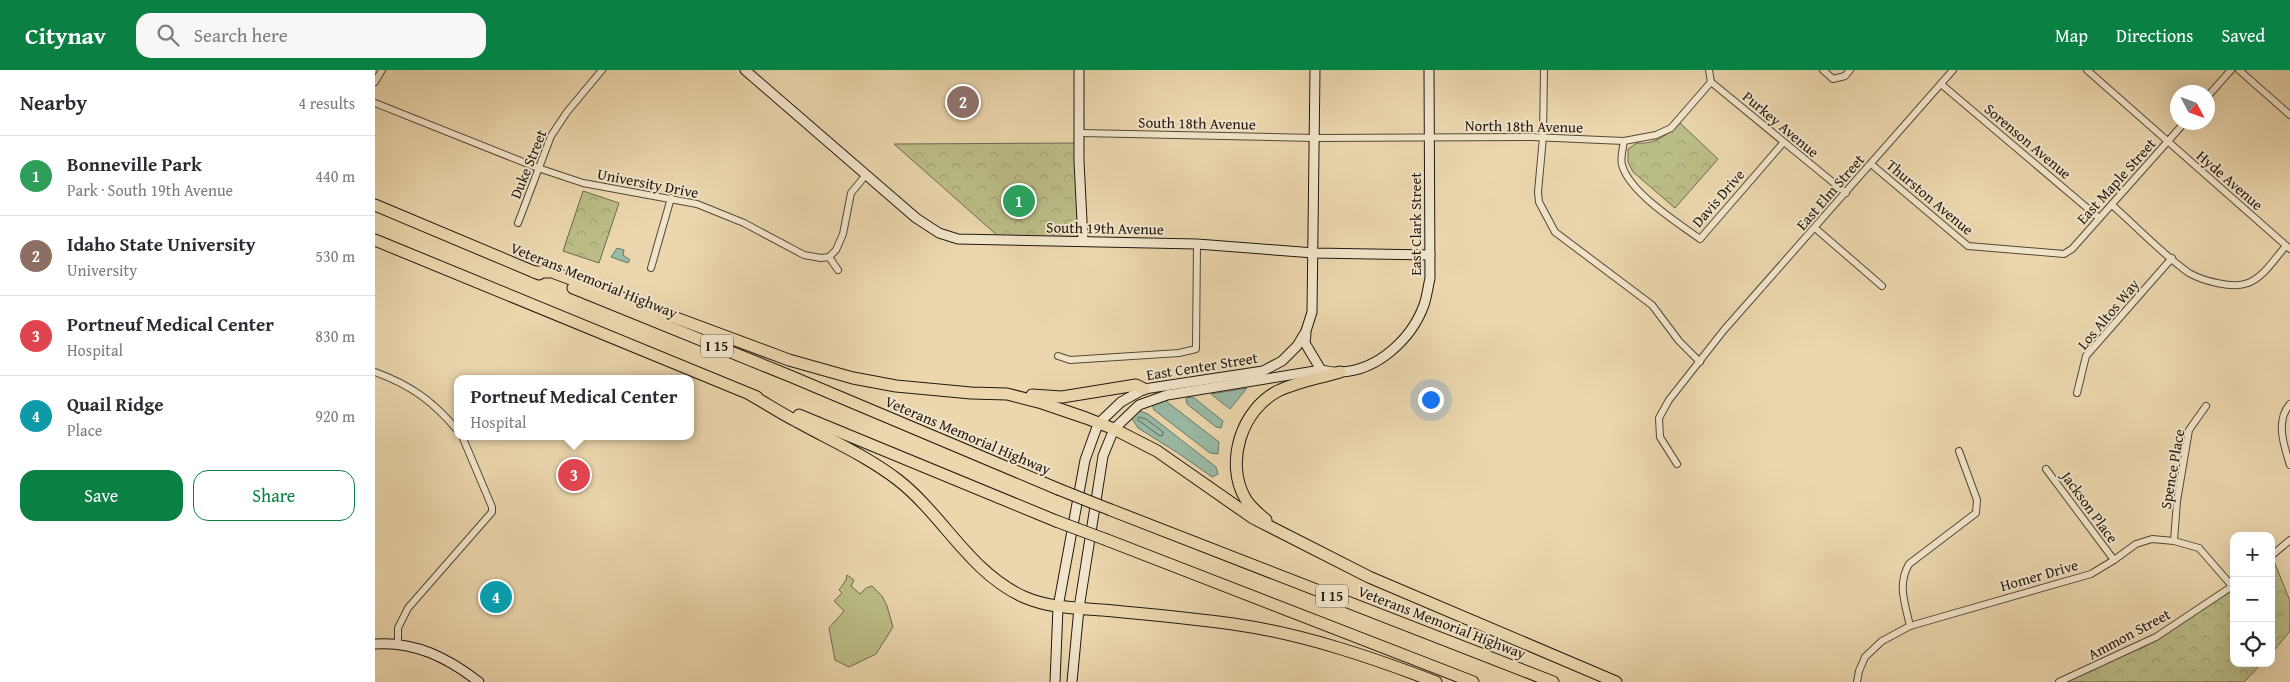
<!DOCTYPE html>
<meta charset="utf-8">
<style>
body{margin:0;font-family:"Gentium Book Plus",serif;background:#f7f7f7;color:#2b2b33}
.controls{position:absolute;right:15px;bottom:15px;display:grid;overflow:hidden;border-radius:10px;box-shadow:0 5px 20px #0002}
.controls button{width:45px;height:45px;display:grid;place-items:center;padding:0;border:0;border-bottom:1px solid #e1e1e2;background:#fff;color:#2b2b33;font:25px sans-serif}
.compass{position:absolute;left:1795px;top:15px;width:45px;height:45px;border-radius:50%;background:#fff;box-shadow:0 5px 20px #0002;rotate:131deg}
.you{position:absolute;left:1055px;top:329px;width:18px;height:18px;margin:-12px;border:4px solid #fff;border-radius:50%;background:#1a73e8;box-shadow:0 0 0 8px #1a73e833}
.badge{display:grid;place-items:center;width:32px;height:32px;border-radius:50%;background:#0b8043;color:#fff;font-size:16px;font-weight:700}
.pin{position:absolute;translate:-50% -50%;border:2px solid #fff;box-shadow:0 1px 5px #0006}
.popup{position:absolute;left:79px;top:305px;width:240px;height:65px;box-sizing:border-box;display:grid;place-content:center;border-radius:10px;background:#fff;filter:drop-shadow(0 1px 4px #0005);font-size:16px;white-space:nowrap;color:#7c7c81}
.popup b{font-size:19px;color:#2b2b33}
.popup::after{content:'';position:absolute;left:50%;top:100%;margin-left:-10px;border:10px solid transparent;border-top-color:#fff}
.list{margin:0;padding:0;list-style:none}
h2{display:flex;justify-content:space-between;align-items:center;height:65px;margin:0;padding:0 20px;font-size:21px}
h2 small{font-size:16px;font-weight:400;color:#7c7c81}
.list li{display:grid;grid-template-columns:32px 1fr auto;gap:15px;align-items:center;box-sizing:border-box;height:80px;padding:0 20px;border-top:1px solid #e1e1e2}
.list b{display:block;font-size:19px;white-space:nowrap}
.list p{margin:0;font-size:16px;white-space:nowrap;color:#7c7c81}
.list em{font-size:16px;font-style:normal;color:#7c7c81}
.actions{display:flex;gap:10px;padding:15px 20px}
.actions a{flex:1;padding:11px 0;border:1px solid #0b8043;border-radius:15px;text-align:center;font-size:18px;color:#0b8043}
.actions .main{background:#0b8043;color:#fff}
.icon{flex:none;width:28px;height:28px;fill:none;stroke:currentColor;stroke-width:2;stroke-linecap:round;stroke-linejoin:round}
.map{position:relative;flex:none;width:1915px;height:612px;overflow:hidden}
header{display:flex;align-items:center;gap:30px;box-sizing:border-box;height:70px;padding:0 25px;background:#0b8043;color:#fff}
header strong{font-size:24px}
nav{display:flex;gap:28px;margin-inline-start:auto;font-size:18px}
.search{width:350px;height:45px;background:#f7f7f7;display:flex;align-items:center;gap:12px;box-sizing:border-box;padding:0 18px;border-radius:15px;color:#7c7c81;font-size:19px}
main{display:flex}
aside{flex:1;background:#fff}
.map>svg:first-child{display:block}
</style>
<header>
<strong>Citynav</strong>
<div class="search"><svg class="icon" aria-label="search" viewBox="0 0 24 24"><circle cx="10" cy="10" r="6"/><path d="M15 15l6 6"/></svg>Search here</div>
<nav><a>Map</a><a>Directions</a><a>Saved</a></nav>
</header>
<main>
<aside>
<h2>Nearby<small>4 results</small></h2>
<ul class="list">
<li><span class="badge" style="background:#2e9e5b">1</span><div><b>Bonneville Park</b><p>Park · South 19th Avenue</p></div><em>440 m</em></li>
<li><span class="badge" style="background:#8d6e63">2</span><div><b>Idaho State University</b><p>University</p></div><em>530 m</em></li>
<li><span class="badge" style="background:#e0444e">3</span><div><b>Portneuf Medical Center</b><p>Hospital</p></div><em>830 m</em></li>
<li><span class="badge" style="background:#0f9aa8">4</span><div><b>Quail Ridge</b><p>Place</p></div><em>920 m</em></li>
</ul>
<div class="actions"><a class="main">Save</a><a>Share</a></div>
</aside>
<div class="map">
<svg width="1915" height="612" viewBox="0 0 1915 612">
<defs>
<pattern id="forest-crowns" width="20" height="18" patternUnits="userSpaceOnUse" patternTransform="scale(1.25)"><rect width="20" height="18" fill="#bbbd88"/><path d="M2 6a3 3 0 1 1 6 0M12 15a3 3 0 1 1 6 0" fill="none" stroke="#a0a274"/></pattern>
</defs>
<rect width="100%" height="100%" fill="#ebd6ad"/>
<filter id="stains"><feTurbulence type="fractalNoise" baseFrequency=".004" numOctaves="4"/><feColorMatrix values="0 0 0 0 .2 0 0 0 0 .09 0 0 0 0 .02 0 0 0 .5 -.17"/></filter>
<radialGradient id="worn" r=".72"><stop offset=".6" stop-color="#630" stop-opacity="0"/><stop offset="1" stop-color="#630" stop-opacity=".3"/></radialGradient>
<path fill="#bbbd88" stroke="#6e6a4c" d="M472 505 479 510 476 516 485 524 491 518 497 516 507 526 512 536 518 557 501 584 474 597 460 590 454 558 469 541 459 531 467 523 464 520 471 510Z"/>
<g fill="url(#forest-crowns)" stroke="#6e6a4c">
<path d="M1305 53 1343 89 1300 138 1258 102 1253 92V79L1262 73C1279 75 1294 64 1305 53Z"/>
<path d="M704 73V171L632 174 519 74Z"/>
<path d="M208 121 244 133 224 193 188 181Z"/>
<path d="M1897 486 1915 531V561L1896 584Z"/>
<path d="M1859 515V593H1887L1869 612H1684L1781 567Z"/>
</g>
<g fill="#99baa6" stroke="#69796a">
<path d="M242 178 249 180 248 185 255 190 253 193 236 187Z"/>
<path d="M872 318 855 339 836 324Z"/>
<path d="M818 327 848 351 846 358 841 357 812 334 811 328Z"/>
<path d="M787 328 844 372 843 384 835 383 779 340 777 334Z"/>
<path d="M762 340 773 344 841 397 843 404 837 407 803 383 763 358 756 347Z"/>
</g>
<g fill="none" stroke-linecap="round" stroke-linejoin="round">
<path stroke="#5e695a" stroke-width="1" d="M764 347 771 349 788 362V365L785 366 763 350Z"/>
<defs>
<g id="street">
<path d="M1169 0 1168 67 1163 122 1164 132 1180 162 1277 235 1304 271 1325 292"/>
<path d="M1334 0 1336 12 1471 123"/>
<path d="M1448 0 1458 9 1470 6 1475 0"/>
<path d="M1712 0 1915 179"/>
<path d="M1864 0 1915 45"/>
<path d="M0 12 7 0"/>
<path d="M1566 14 1724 148"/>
<path d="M1832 27 1856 0"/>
<path d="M0 33 163 98 208 113 322 134 369 153 429 185 446 188 454 187 461 180 468 164 476 123 490 106"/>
<path d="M705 63 939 68 1157 67 1249 71 1281 65 1296 58 1336 12"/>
<path d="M1249 71C1248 78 1245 88 1247 95 1255 123 1302 152 1325 169L1408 73"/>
<path d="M1496 94 1593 176 1689 184 1697 179 1810 52"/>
<path d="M1737 135C1762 157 1786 183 1814 203 1828 211 1858 219 1873 213 1889 207 1900 188 1911 176"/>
<path d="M143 153 176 66 192 42 227 0"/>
<path d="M1440 158 1507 216"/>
<path d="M454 187 463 200"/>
<path d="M276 198 296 128"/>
<path d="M683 286 695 290 804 283 821 279 822 174"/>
<path d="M0 302C36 315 59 332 83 361"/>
<path d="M1702 323 1711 286 1797 188"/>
<path d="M1915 334C1900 351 1909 376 1915 395"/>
<path d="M1302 394 1285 367 1284 348 1294 330 1349 260 1578 0"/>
<path d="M1671 399 1739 490"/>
<path d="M1799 471 1802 431 1814 360 1831 336"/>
<path d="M1896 486 1915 470"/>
<path d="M1535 556C1530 533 1522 515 1534 494L1601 443 1602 430 1584 381"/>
<path d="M23 574V558L33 538 117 442V437L87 366"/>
<path d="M1482 612 1484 601 1490 587 1507 571 1535 556 1716 504 1739 490 1761 474 1777 469 1799 471 1824 478 1857 516"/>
<path d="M1684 612 1781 567 1859 515"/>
</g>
<g id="secondary">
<path d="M370 0 541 148 564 163 583 169 822 174 939 183 1055 185"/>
<path d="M704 0V91L708 171"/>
<path d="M931 264 930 273 946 300"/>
<path d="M0 574C40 571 73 588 104 612"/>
<path d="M680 612 683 537 710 390 723 354 746 332 769 319 888 301 907 291 922 276 931 261 937 242 940 0"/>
<path d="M697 612 704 538 728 386 739 359 764 335 792 325 946 300C952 301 959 303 965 302 1003 301 1037 268 1049 235 1052 226 1053 217 1055 208L1054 0"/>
</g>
<g id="highway">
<path d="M0 135 164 204"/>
<path d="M0 170 382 327"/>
<path d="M159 202H177L414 290 478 308 521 316 596 323 632 324 667 333 711 348 739 359 782 381 878 448 994 507 1241 612"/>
<path d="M198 218 415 306 683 419"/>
<path d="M376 325C392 334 407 344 423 352 457 371 492 386 523 410 568 445 595 503 649 527 674 538 701 538 728 540 771 544 815 548 858 554 928 564 996 587 1061 612"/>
<path d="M657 325 687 327 761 315 769 319"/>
<path d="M424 345 681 451"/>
<path d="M736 440 1178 612"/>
<path d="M891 450C884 444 874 436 870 428 850 393 866 340 903 321 922 312 945 308 965 302"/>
<path d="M732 470 1098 612"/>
</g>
</defs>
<use href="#street" stroke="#544836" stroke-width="8"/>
<use href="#secondary" stroke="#22180f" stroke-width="11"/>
<use href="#highway" stroke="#22180f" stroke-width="13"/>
<use href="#street" stroke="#f2e4ca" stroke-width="6"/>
<use href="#secondary" stroke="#f2e4ca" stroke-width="9"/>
<use href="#highway" stroke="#ebd6ad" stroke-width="11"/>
<defs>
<g id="highway-bridge">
<path d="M683 419 736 440"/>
<path d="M681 451 732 470"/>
</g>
</defs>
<use href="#highway-bridge" stroke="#22180f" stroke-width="13" stroke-linecap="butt"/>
<use href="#highway-bridge" stroke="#ebd6ad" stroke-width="11"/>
</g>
<g text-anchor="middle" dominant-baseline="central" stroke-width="4" stroke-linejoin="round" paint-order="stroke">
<g fill="#f2e4ca" stroke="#605547" stroke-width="1">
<rect x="326" y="264.5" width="32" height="23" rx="4"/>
<rect x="941" y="514.5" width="32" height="23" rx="4"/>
</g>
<g font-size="14" font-weight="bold" fill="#22180f">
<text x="342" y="276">I 15</text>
<text x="957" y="526">I 15</text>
</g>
<g font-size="15" fill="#22180f" stroke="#f2e4ca">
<text transform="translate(822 53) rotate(1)">South 18th Avenue</text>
<text transform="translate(1406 54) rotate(40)">Purkey Avenue</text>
<text transform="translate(1149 56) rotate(1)">North 18th Avenue</text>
<text transform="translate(1653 71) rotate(40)">Sorenson Avenue</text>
<text transform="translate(153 94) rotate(-68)">Duke Street</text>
<text transform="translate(1855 110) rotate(41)">Hyde Avenue</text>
<text transform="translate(1741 111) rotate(-48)">East Maple Street</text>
<text transform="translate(273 113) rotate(11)">University Drive</text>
<text transform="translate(1455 122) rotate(-49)">East Elm Street</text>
<text transform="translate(1555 127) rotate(40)">Thurston Avenue</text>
<text transform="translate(1343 128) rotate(-49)">Davis Drive</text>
<text transform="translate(1040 154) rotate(-90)">East Clark Street</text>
<text transform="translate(730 158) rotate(1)">South 19th Avenue</text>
<text transform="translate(219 210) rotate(22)">Veterans Memorial Highway</text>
<text transform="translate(1733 244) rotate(-50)">Los Altos Way</text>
<text transform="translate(827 296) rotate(-9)">East Center Street</text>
<text transform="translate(593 365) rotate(23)">Veterans Memorial Highway</text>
<text transform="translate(1797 399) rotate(-80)">Spence Place</text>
<text transform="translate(1715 437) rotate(54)">Jackson Place</text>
<text transform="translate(1664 505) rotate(-16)">Homer Drive</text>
<text transform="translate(1067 552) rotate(21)">Veterans Memorial Highway</text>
<text transform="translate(1754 564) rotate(-28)">Ammon Street</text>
</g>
</g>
<rect width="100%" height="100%" filter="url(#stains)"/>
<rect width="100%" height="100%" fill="url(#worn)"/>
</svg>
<div class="controls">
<button>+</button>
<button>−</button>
<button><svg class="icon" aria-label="locate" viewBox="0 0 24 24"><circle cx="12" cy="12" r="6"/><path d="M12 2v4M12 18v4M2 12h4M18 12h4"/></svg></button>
</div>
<svg class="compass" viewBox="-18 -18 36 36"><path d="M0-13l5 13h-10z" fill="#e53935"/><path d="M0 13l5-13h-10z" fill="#7c7c81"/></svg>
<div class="you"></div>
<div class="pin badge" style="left:644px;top:131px;background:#2e9e5b">1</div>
<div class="pin badge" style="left:588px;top:32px;background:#8d6e63">2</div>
<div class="pin badge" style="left:199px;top:405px;background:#e0444e">3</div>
<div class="popup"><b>Portneuf Medical Center</b>Hospital</div>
<div class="pin badge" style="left:121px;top:527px;background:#0f9aa8">4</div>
</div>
</main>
